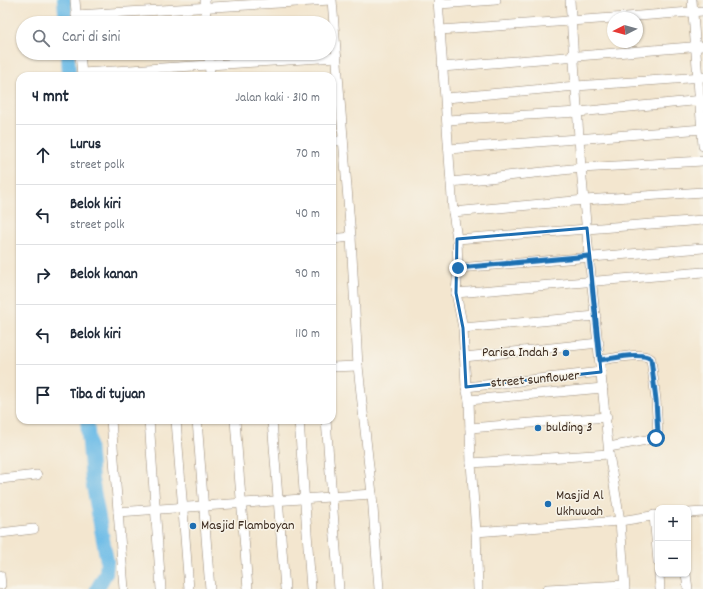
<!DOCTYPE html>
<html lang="id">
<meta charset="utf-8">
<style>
body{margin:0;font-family:Dekko,sans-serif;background:#f6f6f7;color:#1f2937}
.controls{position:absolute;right:12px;bottom:12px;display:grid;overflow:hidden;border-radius:8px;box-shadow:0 1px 3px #0004}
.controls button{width:36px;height:36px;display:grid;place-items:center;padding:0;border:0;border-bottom:1px solid #e0e1e3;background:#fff;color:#1f2937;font:20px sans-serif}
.compass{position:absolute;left:607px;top:12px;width:36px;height:36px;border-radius:50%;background:#fff;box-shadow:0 1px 3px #0004;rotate:264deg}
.stop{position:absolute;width:12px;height:12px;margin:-9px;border:3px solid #1f6fb2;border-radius:50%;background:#fff}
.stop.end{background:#1f6fb2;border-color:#fff;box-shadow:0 1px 4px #0008}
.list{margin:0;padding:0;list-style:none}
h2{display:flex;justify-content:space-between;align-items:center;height:52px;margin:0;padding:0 16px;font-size:17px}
h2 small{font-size:13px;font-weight:400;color:#747a83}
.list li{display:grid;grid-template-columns:26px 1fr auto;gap:12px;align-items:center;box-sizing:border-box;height:60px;padding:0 16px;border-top:1px solid #e0e1e3}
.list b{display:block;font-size:15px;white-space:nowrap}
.list p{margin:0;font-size:13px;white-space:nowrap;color:#747a83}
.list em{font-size:13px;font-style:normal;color:#747a83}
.icon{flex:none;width:22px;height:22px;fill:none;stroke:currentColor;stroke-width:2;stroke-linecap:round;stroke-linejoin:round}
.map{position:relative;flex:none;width:703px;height:589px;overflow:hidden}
.search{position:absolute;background:#fff;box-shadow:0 1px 3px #0004;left:16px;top:16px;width:320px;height:44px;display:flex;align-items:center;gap:10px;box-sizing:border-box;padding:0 14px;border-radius:22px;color:#747a83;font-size:15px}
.panel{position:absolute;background:#fff;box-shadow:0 1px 3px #0004;left:16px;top:72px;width:320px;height:352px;border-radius:12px}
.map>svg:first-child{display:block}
</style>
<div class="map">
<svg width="703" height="589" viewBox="0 0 703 589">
<rect width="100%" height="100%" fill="#f7f3e8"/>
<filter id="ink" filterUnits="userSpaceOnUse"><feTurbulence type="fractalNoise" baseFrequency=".025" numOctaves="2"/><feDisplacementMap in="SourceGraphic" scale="8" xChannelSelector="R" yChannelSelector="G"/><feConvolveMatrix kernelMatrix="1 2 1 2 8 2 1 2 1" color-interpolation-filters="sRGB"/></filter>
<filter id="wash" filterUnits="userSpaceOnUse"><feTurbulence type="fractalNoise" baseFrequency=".012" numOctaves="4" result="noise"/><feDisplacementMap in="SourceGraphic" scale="16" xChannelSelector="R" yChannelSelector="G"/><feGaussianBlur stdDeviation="0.9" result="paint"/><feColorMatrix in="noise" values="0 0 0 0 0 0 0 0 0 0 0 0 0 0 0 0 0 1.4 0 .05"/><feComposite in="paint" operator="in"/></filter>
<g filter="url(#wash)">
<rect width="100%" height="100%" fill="#f3e6cf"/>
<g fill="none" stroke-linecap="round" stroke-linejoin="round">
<g stroke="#6dbce7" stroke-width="14">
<path d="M64 0 66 23"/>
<path d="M68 53 69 76"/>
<path d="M87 420 92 480 107 561 106 573 97 589"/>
</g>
</g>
</g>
<g filter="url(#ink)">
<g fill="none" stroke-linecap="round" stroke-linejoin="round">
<defs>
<g id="street">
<path d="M75 0 77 23"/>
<path d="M205 0 206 23"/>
<path d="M332 0 351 237 358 366 372 494 379 589"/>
<path d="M438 0 453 212 457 239 458 268 456 293 463 328 466 387 469 400 471 463 476 532 478 589"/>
<path d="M570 0 581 168 589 256 609 454 620 521 625 589"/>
<path d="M692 0 703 146"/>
<path d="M439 4 496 0"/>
<path d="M76 15 331 0"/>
<path d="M613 18 703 11"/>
<path d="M440 30 613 18"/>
<path d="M80 53 82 76"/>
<path d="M209 53 210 76"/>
<path d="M442 67 703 46"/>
<path d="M82 73 337 57"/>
<path d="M446 98 576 86 703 77"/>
<path d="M447 120 578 112 703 100"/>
<path d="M332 141H343"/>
<path d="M449 149 703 129"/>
<path d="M451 182 581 168 703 161"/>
<path d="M453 212 585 200 703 192"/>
<path d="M332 239 351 237"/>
<path d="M457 239 703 220"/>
<path d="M458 268 703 248"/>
<path d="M456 293 703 272"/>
<path d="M463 328 596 316"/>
<path d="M464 357 599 343"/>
<path d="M600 360C612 359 642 351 651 359L656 400 658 434 657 438 609 447"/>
<path d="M332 367 358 366"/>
<path d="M466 387 601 372"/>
<path d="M469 400 603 388"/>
<path d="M111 420 124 589"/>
<path d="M149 420 161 589"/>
<path d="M176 420 189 589"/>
<path d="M197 420 210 589"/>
<path d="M235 420 248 589"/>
<path d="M272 420 285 589"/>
<path d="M299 420 311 589"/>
<path d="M326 420 339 589"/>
<path d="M470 428 607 417"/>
<path d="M471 463 609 454"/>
<path d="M0 479 37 475"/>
<path d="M118 512 372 494"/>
<path d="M688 513 703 512"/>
<path d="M654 515 658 562"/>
<path d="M476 532 620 521 658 515"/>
<path d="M0 533 34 529"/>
<path d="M659 574 660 589"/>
<path d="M686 574 688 589"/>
<path d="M0 575 1 585"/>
<path d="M547 589 624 585"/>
</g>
</defs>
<use href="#street" stroke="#978876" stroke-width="10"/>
<use href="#street" stroke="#fff" stroke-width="9"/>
</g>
</g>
<g fill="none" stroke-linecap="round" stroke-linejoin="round" filter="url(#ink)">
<path stroke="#1f6fb2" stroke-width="5" d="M458 268 589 256 600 360C612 359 642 351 651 359L656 400 658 434 656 438"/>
</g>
<path fill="none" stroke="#1f6fb2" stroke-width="3" stroke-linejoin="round" d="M587 228 601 372 466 387 463 328 456 293 457 239Z"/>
<g fill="#1f6fb2" stroke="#f7f3e8" stroke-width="1.5">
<circle cx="566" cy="353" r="4"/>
<circle cx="538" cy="428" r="4"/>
<circle cx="548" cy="504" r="4"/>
<circle cx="193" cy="526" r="4"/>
</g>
<g text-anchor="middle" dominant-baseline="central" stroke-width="3" stroke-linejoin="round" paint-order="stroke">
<g font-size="14" fill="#3b2a1e" stroke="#f7f3e8" text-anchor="start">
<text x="558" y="353" text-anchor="end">Parisa Indah 3</text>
<text x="546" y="428">bulding 3</text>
<text x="556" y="496">Masjid Al<tspan x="556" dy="16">Ukhuwah</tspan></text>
<text x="201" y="526">Masjid Flamboyan</text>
</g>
<g font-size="14" fill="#3b2a1e" stroke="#f7f3e8">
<text transform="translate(535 380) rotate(-5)">street sunflower</text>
</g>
</g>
</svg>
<div class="controls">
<button>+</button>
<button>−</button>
</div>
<svg class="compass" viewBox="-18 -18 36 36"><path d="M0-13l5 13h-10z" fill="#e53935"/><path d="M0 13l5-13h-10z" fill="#747a83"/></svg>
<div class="stop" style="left:656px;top:438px"></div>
<div class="stop end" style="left:458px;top:268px"></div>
<div class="search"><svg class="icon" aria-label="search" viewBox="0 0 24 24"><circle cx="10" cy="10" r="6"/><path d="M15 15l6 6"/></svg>Cari di sini</div>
<section class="panel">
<h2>4 mnt<small>Jalan kaki · 310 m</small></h2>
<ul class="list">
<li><svg class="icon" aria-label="ahead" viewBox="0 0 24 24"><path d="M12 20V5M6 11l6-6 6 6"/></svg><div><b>Lurus</b><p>street polk</p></div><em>70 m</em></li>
<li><svg class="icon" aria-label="left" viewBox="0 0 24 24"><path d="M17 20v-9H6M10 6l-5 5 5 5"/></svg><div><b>Belok kiri</b><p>street polk</p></div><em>40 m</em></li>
<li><svg class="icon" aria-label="right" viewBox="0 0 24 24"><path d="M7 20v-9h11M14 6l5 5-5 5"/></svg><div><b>Belok kanan</b></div><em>90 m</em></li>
<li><svg class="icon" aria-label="left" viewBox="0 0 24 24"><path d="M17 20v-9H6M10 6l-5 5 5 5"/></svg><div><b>Belok kiri</b></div><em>110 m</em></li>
<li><svg class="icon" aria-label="arrive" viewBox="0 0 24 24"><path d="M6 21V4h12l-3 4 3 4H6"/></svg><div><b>Tiba di tujuan</b></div></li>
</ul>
</section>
</div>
